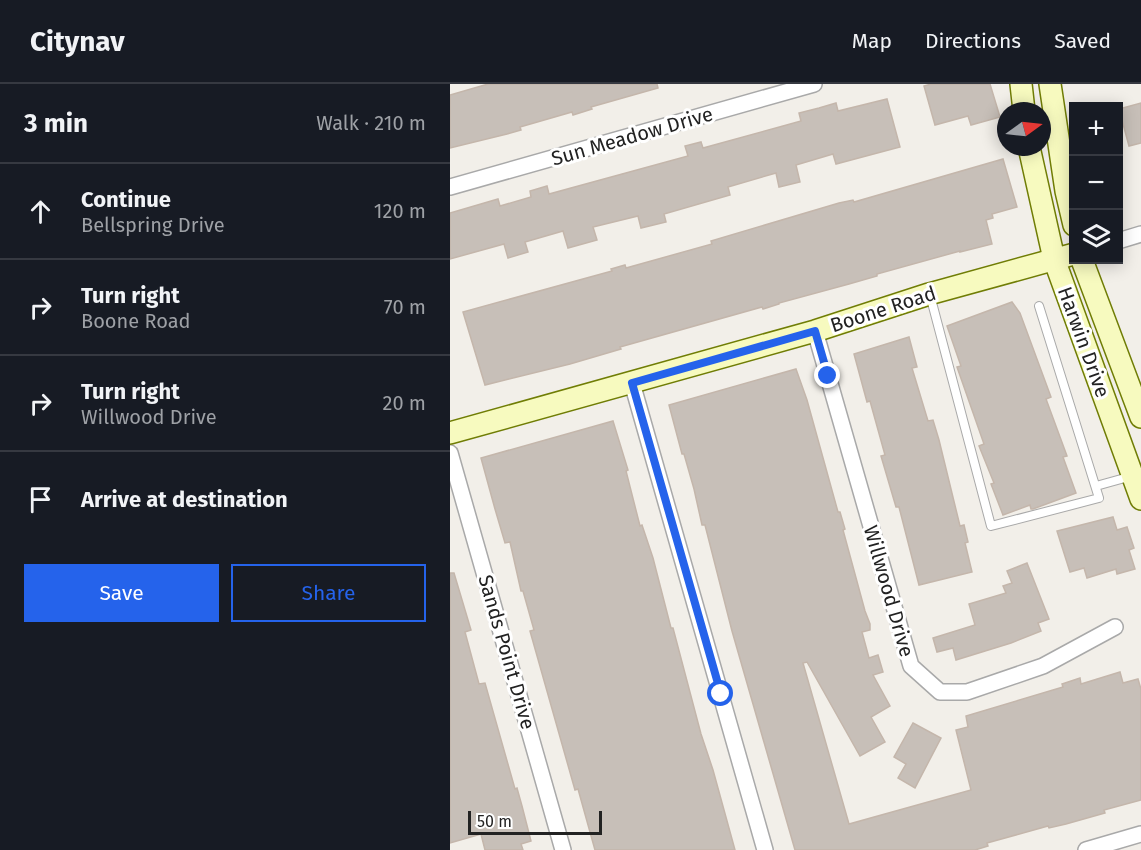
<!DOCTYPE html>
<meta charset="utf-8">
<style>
body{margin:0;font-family:"Fira Sans",sans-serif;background:#242831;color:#f1f3f6}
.controls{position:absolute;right:18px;top:18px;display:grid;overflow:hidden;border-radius:0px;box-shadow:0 3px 15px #0003}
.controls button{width:54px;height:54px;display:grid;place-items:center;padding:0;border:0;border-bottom:2px solid #363941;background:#171b24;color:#f1f3f6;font:30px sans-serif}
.compass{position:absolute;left:547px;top:18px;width:54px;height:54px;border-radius:50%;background:#171b24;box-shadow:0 3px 15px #0003;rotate:75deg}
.scale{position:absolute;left:18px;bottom:15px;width:134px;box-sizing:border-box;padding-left:6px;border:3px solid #222;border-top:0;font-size:16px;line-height:21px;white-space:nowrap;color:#222;-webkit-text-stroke:4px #fff;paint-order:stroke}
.stop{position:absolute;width:18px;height:18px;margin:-14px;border:4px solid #2563eb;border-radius:50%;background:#fff}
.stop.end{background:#2563eb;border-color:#fff;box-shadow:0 2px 6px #0008}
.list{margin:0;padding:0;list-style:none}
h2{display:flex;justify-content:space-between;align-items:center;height:78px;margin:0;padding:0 24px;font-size:26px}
h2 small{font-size:20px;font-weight:400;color:#9ea1a6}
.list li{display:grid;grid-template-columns:39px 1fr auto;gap:18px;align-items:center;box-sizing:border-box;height:96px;padding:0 24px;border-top:2px solid #363941}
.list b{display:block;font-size:22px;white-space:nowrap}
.list p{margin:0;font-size:20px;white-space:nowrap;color:#9ea1a6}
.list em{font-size:20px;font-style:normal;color:#9ea1a6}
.actions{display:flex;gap:12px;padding:18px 24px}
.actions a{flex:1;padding:14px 0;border:2px solid #2563eb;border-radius:0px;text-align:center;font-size:21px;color:#2563eb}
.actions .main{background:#2563eb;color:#fff}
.icon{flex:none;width:33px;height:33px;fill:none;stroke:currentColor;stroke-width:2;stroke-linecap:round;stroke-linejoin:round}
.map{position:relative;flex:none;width:691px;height:766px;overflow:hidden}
header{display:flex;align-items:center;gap:36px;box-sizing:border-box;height:84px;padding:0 30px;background:#171b24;border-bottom:2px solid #363941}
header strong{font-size:28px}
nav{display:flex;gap:33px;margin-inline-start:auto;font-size:21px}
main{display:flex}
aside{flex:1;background:#171b24}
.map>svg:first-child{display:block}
</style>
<header>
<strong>Citynav</strong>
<nav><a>Map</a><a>Directions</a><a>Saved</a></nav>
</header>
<main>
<aside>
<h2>3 min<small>Walk · 210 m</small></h2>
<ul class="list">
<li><svg class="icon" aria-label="ahead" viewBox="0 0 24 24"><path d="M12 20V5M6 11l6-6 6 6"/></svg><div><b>Continue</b><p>Bellspring Drive</p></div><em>120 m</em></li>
<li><svg class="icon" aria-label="right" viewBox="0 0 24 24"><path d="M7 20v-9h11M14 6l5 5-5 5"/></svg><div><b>Turn right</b><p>Boone Road</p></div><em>70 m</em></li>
<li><svg class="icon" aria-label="right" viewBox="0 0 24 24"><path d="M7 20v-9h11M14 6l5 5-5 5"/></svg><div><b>Turn right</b><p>Willwood Drive</p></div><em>20 m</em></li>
<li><svg class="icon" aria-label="arrive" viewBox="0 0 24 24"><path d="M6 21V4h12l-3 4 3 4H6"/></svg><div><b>Arrive at destination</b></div></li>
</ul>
<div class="actions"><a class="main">Save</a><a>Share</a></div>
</aside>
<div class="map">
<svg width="691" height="766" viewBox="0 0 691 766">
<rect width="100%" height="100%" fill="#f2efe9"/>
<g fill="#c7bfb8" stroke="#c4b6ab" stroke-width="1.5">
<path d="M38 0H207L208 4 141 23 142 25 123 31 122 28 70 43 71 46 57 50 0 64V11Z"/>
<path d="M481 0H540L550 33 521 41 518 32 485 41 474 2Z"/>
<path d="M437 15 450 63 386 80 383 70 346 81 350 98 329 103 326 89 278 103 280 111 214 130 216 138 191 144 188 132 143 143 147 156 118 164 113 147 75 158 78 168 58 174 54 160 0 175V129L48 115 50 122 81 113 80 107 97 102 99 110 238 72 235 62 251 58 253 64 333 42 351 37 349 29 369 24 386 19 388 27Z"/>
<path d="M691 19V59L679 62 669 25Z"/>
<path d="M553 75 567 123 542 130 543 134 536 136 542 160 510 168V167L427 190V192L399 200 329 219V220L313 225 312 223 170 263 171 265 120 280 35 301 13 228 162 187 161 185 175 181 176 184 262 160 261 157 389 119 403 116 404 118Z"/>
<path d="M562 218 570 229 601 313 596 315 617 372 613 373 626 409 583 425H581L580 421 553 431 541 400 544 399 529 362 534 360 507 283 511 282 497 242Z"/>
<path d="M459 253 467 283 462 284 478 337 483 336 489 356 510 442 514 441 518 458 515 459 522 488 469 501 449 423H446L431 372 435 371 420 317 417 318 404 270Z"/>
<path d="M346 285 357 316 388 428H390L395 445 393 446 415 527 420 540V546L412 548 419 574 428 571 433 588 423 591 440 622 421 633 435 658 410 672 357 578 353 579 399 740 521 706 506 646 518 643 516 632 613 603 612 600 630 594 631 600 670 588 673 599 688 595 691 605V716L654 726 655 729 616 740 599 744 598 742 537 759 538 762 525 766H345L282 547 255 441H252L244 405 234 370H232L219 321Z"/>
<path d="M163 337 178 386 176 387 190 442 192 441 203 474 221 544H223L251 650 263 686 285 766H145L128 705 125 706 80 547 84 546 73 507H71L60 458 55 459 45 425 31 374Z"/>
<path d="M663 433 667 446 677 443 684 464 679 466 685 485 667 490 666 485 637 494 634 484 620 488 607 447Z"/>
<path d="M577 479 599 535 588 539 591 547 561 559 506 576 503 564 487 568 483 554 525 541 519 520 556 509 553 502 562 499 557 487Z"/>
<path d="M0 489H4L21 546 15 548 29 600 35 599 65 705 67 704 72 722 81 757 71 760 73 766H35L31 750 0 759Z"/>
<path d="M463 639 491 654 465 704 448 694 456 680 444 673Z"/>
</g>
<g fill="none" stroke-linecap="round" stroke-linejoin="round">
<defs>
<g id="lane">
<path d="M480 211 541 442 649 414 589 222"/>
<path d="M646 402 682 392"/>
</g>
<g id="street">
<path d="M0 103 364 0"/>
<path d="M668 157 691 150"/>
<path d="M365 247 461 582 490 608H517L593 582 665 543"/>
<path d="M182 299 315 766"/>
<path d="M0 369 113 766"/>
<path d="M636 766 691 750"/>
</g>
<g id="secondary">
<path d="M571 0 574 27"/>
<path d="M600 0 616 107 624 141"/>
<path d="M579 63 604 175 691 415"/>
<path d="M632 176 691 333"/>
<path d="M0 349 365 247 479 210 624 170"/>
</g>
</defs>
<use href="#lane" stroke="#a9a9a9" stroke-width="10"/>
<use href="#street" stroke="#a9a9a9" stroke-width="18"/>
<use href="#secondary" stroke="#707d05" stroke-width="24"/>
<use href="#lane" stroke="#fff" stroke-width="8"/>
<use href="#street" stroke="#fff" stroke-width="15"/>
<use href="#secondary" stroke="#f7fabf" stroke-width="21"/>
</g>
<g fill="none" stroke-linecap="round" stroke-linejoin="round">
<path stroke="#2563eb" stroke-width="8" d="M271 610 182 299 365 247 378 292"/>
</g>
<g text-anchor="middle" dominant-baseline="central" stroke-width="6" stroke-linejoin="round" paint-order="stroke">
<g font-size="20" fill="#222" stroke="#fff">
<text transform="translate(182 52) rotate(-16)">Sun Meadow Drive</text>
<text transform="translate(433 225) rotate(-18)">Boone Road</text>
<text transform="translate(634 258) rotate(70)">Harwin Drive</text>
<text transform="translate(439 507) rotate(74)">Willwood Drive</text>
<text transform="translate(57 568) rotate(74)">Sands Point Drive</text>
</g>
</g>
</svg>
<div class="controls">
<button>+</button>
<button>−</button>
<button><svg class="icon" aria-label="layers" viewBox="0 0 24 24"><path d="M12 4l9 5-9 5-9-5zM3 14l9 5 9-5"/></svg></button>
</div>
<svg class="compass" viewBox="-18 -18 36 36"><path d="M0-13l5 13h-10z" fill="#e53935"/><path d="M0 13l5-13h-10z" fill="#9ea1a6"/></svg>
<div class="scale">50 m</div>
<div class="stop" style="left:271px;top:610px"></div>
<div class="stop end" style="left:378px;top:292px"></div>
</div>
</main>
